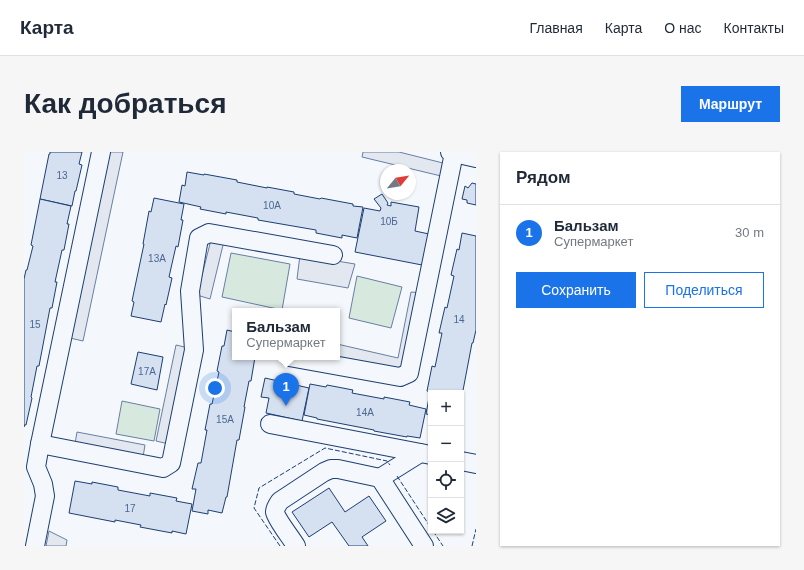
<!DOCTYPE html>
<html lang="ru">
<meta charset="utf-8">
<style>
body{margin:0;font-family:Helvetica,sans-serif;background:#f6f6f7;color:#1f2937}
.controls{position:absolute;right:12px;bottom:12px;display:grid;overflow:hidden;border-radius:0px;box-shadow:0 1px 3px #0004}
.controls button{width:36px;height:36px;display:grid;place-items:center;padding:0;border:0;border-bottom:1px solid #e0e1e3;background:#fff;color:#1f2937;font:20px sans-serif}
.compass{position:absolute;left:356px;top:12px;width:36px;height:36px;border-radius:50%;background:#fff;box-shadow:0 1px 3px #0004;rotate:60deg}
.you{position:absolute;left:191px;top:236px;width:14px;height:14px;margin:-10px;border:3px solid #fff;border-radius:50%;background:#1a73e8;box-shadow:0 0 0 6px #1a73e833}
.badge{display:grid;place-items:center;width:26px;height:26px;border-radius:50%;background:#1a73e8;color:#fff;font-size:13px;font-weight:700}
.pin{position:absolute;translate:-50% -33px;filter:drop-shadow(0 1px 2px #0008)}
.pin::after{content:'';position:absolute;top:21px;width:14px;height:12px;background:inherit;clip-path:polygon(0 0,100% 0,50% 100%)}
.popup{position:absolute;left:208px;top:156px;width:108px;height:52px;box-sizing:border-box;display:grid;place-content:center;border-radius:0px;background:#fff;filter:drop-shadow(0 1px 3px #0005);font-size:13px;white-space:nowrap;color:#747a83}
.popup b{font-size:15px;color:#1f2937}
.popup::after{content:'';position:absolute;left:50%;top:100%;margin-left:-8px;border:8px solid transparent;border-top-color:#fff}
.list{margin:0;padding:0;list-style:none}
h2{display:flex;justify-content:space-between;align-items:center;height:52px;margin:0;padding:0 16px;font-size:17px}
h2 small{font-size:13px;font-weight:400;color:#747a83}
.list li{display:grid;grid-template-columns:26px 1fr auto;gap:12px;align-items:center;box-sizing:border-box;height:56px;padding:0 16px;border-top:1px solid #e0e1e3}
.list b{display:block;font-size:15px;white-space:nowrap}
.list p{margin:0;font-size:13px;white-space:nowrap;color:#747a83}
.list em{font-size:13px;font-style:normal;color:#747a83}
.actions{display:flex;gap:8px;padding:12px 16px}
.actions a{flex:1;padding:9px 0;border:1px solid #1a73e8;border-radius:0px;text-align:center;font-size:14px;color:#1a73e8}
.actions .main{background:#1a73e8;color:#fff}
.icon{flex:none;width:22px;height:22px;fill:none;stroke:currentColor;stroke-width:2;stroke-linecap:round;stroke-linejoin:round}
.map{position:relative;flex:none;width:452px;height:394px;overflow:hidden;border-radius:0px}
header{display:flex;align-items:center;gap:24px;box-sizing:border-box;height:56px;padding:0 20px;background:#fff;border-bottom:1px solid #e0e1e3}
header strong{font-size:19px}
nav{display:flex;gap:22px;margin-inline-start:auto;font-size:14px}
.intro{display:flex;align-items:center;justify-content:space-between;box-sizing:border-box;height:96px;padding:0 24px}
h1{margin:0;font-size:28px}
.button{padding:10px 18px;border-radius:0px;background:#1a73e8;color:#fff;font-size:14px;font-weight:700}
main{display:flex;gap:24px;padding:0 24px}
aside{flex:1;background:#fff;border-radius:0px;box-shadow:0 1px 3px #0004}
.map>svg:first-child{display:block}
</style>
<header>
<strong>Карта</strong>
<nav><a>Главная</a><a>Карта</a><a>О нас</a><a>Контакты</a></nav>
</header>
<div class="intro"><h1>Как добраться</h1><a class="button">Маршрут</a></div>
<main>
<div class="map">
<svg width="452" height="394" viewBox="0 0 452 394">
<rect width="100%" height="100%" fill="#f4f7fb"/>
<g fill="#d7e8df" stroke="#687fa3">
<path d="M207 101 266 112 258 158 198 145Z"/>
<path d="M333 124 378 135 367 176 325 166Z"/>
<path d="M98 249 136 257 130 289 92 282Z"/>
</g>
<g fill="#e3e8f0" stroke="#687fa3">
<path d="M86 0H99L59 189 46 186Z"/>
<path d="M339 0H375L419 11 417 24 338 5Z"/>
<path d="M188 84 200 89 186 147 173 143Z"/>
<path d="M276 103 331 112 324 136 273 127Z"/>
<path d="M387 140 399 141 383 219 313 205V192L374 206Z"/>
<path d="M152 193 165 196 145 292 132 289Z"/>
<path d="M53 280 121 293 119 305 51 292Z"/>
<path d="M25 379 43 388 42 394H22Z"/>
</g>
<g fill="#d5e0f0" stroke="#1d3f73">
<path d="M26 0H58L55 12 58 13 52 39H51L48 54 16 47 25 2H26Z"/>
<path d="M163 20 180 23V22L213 28V30L243 36V35L270 40V42L296 47 297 46 329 52V54L339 55 333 86 318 83V86L292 81V78L234 68V66L202 60V62L176 57 177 55 155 50 158 33 161 34Z"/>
<path d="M448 31 452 32V53L443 51V48L438 47 441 34 444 36Z"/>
<path d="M358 42 364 51 363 53 367 54V50L395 55 391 79 405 82 398 113 331 100 340 56 356 59 357 56 350 47Z"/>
<path d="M130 46 160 52 157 68H159L154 95 152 94 145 125 148 126 142 153 141 152 137 170 107 164 110 150 108 149 120 92H119L125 59 127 60Z"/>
<path d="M16 47 47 54 43 72H45L40 98H38L31 130H33L28 156H26L15 214H13L7 245 8 246 2 273H0V275V127L2 118H3L9 94 7 93Z"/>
<path d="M438 81 452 84V178L449 191H448L437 249V241H407V263L402 262 406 240 403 239 408 214 411 215 418 181H415L421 155 423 156 430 124 427 123 433 97 435 98Z"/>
<path d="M203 178 211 180V205H231L227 229H225L220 255H221L215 288H213L203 345H202L198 361 184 358V362L168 359 172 337H168L174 311H177L183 278H181L186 252H188L195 220 193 219 198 194H200Z"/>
<path d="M114 200 139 205 133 238 107 232Z"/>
<path d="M241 226 285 236 278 269 242 261 245 246 237 245Z"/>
<path d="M286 232 302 235 303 233 329 238 328 241 360 247V245L386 250 385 253 402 257 396 286 383 284V285L350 279V278L293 267V266L280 263Z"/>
<path d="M51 329 68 332V330L94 335V338L126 344V341L153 346 152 349 168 352 162 382 148 379V381L116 375 117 373 91 368V370L45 361Z"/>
<path d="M305 336 321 360 345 344 362 369 338 385 344 394H325L308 370 285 385 268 360Z"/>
</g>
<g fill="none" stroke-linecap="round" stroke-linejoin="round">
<defs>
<g id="minor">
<path d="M430 1 452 6"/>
<path d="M265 205 376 225 385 221 430 1 426 0"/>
<path d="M246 272 407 303"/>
<path d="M16 292 139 316 147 311 170 198 166 139 175 86 185 81 309 103"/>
<path d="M437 309 452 312"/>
<path d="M356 326 396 301"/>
<path d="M11 394 21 344 19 332 12 315 16 292 77 0"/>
<path d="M272 394C268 387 252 367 251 360 251 356 254 352 256 349L300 320 307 317H314L356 326 400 394"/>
</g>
</defs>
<use href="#minor" stroke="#1d3f73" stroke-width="20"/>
<use href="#minor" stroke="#f4f7fb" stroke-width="18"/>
<g stroke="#1d3f73" stroke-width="1" stroke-dasharray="5 2" stroke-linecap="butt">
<path d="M373 324 407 376"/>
<path d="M409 379 419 394"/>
<path d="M256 394 230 356 235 336 301 296 363 309 366 313"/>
<path d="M448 394 452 377"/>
</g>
</g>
<g text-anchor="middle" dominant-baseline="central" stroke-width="3" stroke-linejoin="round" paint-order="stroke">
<g font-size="10" fill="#4b6792">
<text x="38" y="23">13</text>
<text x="248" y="53">10А</text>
<text x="365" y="69">10Б</text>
<text x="133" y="106">13А</text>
<text x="435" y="167">14</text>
<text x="11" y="172">15</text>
<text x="123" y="219">17А</text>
<text x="341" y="260">14А</text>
<text x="201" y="267">15А</text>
<text x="106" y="356">17</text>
</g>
</g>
</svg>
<div class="controls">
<button>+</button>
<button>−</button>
<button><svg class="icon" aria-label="locate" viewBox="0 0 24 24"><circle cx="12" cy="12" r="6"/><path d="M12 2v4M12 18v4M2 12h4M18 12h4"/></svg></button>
<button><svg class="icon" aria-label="layers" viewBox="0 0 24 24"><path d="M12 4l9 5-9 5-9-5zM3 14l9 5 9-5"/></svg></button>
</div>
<svg class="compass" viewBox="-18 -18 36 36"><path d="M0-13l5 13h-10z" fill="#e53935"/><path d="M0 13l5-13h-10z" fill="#747a83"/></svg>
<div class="you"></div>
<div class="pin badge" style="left:262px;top:254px">1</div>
<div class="popup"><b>Бальзам</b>Супермаркет</div>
</div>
<aside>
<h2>Рядом<small></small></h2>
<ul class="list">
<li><span class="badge">1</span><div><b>Бальзам</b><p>Супермаркет</p></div><em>30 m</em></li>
</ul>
<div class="actions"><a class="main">Сохранить</a><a>Поделиться</a></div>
</aside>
</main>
